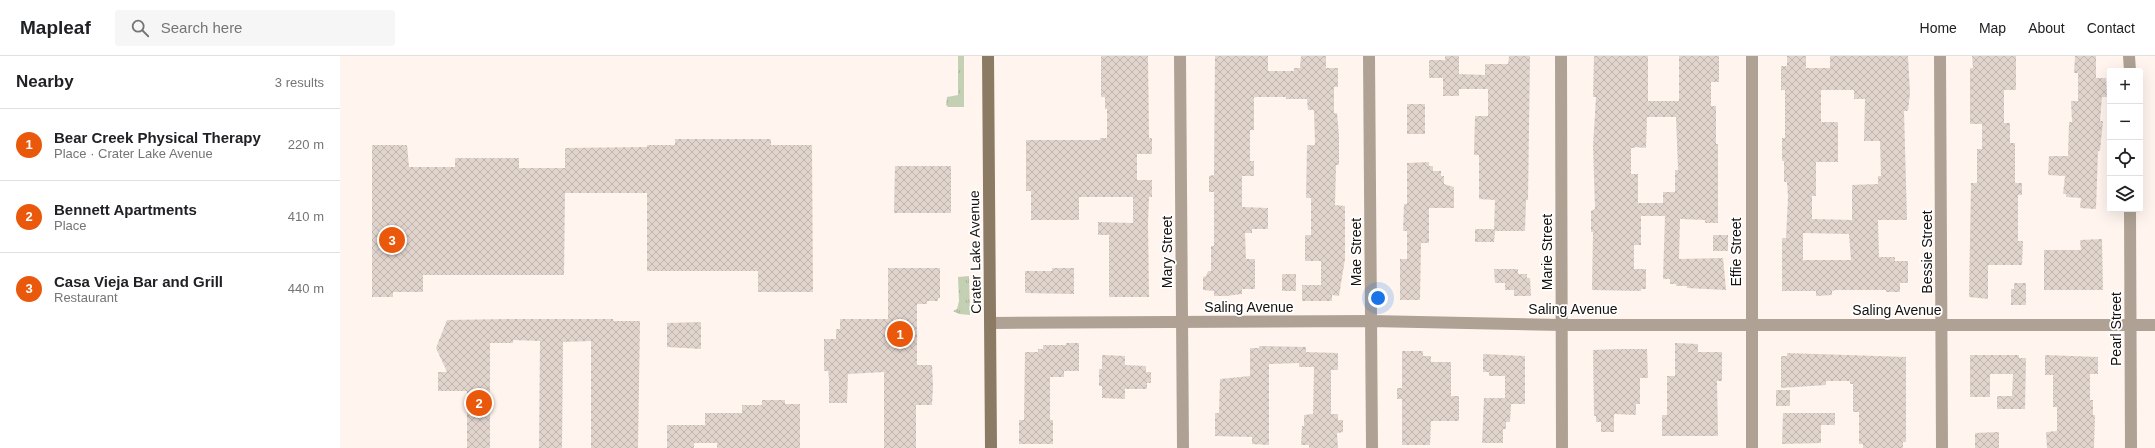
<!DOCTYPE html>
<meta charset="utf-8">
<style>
body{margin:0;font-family:Arial,sans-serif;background:#f6f6f6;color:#202124}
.controls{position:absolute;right:12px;top:12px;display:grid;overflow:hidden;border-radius:4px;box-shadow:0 4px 16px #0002}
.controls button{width:36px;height:36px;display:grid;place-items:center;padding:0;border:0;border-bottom:1px solid #e0e0e0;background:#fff;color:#202124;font:20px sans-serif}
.you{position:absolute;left:1038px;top:242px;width:14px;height:14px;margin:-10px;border:3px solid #fff;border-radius:50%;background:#1a73e8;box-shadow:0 0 0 6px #1a73e833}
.badge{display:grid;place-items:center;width:26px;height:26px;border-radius:50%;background:#ea580c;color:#fff;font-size:13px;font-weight:700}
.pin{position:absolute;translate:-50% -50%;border:2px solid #fff;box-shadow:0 1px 4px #0006}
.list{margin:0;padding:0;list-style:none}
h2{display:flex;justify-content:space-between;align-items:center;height:52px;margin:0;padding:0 16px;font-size:17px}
h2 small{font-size:13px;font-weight:400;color:#757577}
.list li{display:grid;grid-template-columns:26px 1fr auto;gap:12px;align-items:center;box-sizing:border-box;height:72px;padding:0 16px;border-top:1px solid #e0e0e0}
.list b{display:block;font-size:15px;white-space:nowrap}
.list p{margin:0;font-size:13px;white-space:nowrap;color:#757577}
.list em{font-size:13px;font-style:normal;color:#757577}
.icon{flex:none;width:22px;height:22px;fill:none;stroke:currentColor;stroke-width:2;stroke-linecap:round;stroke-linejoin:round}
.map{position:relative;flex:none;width:1815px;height:392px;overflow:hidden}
header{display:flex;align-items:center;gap:24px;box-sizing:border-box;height:56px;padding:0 20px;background:#fff;border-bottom:1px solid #e0e0e0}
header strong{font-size:19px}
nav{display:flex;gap:22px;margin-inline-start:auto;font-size:14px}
.search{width:280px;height:36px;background:#f6f6f6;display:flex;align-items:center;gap:10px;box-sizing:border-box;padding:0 14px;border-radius:4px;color:#757577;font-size:15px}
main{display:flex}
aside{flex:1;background:#fff}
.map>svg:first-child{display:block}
</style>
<header>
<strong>Mapleaf</strong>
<div class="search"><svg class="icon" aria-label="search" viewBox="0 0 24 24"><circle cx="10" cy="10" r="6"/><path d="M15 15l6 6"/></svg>Search here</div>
<nav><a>Home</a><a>Map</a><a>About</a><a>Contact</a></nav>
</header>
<main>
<aside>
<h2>Nearby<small>3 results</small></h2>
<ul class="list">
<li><span class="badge">1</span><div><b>Bear Creek Physical Therapy</b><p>Place · Crater Lake Avenue</p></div><em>220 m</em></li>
<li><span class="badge">2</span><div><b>Bennett Apartments</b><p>Place</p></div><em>410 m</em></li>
<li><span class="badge">3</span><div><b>Casa Vieja Bar and Grill</b><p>Restaurant</p></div><em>440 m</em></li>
</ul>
</aside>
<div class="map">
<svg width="1815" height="392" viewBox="0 0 1815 392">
<defs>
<pattern id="grass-tufts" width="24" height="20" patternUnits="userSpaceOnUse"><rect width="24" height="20" fill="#c4d0b4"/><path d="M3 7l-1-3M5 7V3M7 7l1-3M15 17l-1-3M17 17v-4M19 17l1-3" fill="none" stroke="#a8b29a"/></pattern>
<pattern id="building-cross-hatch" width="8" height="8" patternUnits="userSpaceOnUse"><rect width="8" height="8" fill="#e1d4cd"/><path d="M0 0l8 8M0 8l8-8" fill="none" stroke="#c0b5af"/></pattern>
</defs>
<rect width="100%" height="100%" fill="#fff5ee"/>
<g fill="url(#grass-tufts)">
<path d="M618 0H624V51H608L606 49 607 41 618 39Z"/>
<path d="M629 220 630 259 619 258 613 255 617 253 619 245 618 221Z"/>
</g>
<g fill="url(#building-cross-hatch)" fill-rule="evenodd">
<path d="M761 0H808L809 82H812V98H797V124H812V141H809L808 166 809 241H769V179H758V166L793 167V141H739V164H691V135H686V84H760V82H767V53H765V41H761Z"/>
<path d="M875 0H928V15H954V12H960L961 0H986V12H998V31H994V57H997L999 80V109H996L995 149 1005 150V203L999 240 992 239V245H962V229H981V205H965V179H971V142H966L967 89H975L974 54H968L967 43H946V41H915L914 42V74H910V105H914V120H902V151L928 152V173H912V177H905L906 203H915V233H902V238L886 240H874V235L863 234V221L866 220 868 215H871V190H874V136H869V120L874 119Z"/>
<path d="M1105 0H1119V18L1145 19V8H1168L1169 0H1190L1188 144H1186L1185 175H1155L1154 186H1135V173H1154L1155 144 1139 143V99H1134L1135 60H1148V33H1119V40H1103V22H1089V4H1105Z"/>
<path d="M1254 0H1308V45H1339V0H1379V26H1371V50H1376V88H1378V167H1365V164L1340 163 1339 203 1383 202 1386 234 1347 232V230H1336V228H1330V223H1323L1325 160H1301V189H1294V213H1306V233H1301V235L1252 234 1253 176H1251V155L1255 153 1253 90 1256 41H1253ZM1307 61H1336L1338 114H1335V136H1323V147H1298V118H1291V92H1295V91L1306 92Z"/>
<path d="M1447 0H1466V12H1490V0H1568L1570 37 1568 55H1564L1567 164H1538L1539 201H1555V205H1568V227H1560V236H1546V234H1495L1492 235V239L1476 240V235H1442V182H1446L1448 141 1447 126H1444V105H1442V82H1445V34H1441V10H1447ZM1481 34H1514V43H1525L1524 85H1540L1541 120H1538V128L1512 129V164L1472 163V140H1476V106H1498V66H1481ZM1463 177 1509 178 1511 204H1463Z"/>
<path d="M1632 0H1676V34H1664V67H1670V87H1675V127H1682V139H1678V185H1683L1682 209H1648V243L1629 241 1631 127H1637V93H1642V68H1630V12H1633Z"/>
<path d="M1735 0H1756V22H1766L1767 41H1762L1760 65H1763L1760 95H1758L1756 153 1740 152 1741 142 1726 141V138H1723L1725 120 1708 119 1709 100H1728L1729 66H1732L1731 45H1738V17H1734Z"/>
<rect x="1067" y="48" width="18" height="30"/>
<path d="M335 83H431V89H472L473 236H418V215H307V137H225L224 219H83V236H53V241H32V89H67L69 111H115V102H179V112H225V92L307 91V89H335Z"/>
<path d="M1089 106V110H1093V115H1101V120H1104V128L1114 131V152H1089V187H1081L1080 244H1060V203H1067V175H1063L1064 148H1067V107Z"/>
<path d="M555 110H611V157H554Z"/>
<rect x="1373" y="179" width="15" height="16"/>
<path d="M1762 183 1763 234H1704V194H1741L1740 184Z"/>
<path d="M548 212H600V242H598V245H587V248H577V309H592L593 330 592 349H576V392H544V316L508 318 507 347H489V322L488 315H484V283H496V273H500V263H548Z"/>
<path d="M712 212H734V238L685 237V215H712Z"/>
<path d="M1154 213H1178V218H1187V222H1190L1191 240H1174V234H1165V227H1155Z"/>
<rect x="942" y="218" width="14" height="17"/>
<path d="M1674 227H1686V249H1671V233H1674Z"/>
<path d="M173 263H273V265H300L298 392H251V285L223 286 222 392H199L200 285 173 284V287H150V392H127V335H98V316H107L96 292 107 264Z"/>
<path d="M361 266V293L327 291V267Z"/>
<path d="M726 287H739V315H724V321H710V364H713V388H679V364H684L685 296H698V293H703V289H726Z"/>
<path d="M1335 287 1358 288V296H1382V325H1377L1378 380H1322V359H1327V320H1335Z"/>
<path d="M919 290 966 291V296L998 297V314H991V358H998V364H1003V376L997 377 998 392H969V389H961L962 370H964V359L973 358 974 311H959V307L929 308V389L912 388V381L875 380V357H879L880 323 910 320V292H919Z"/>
<path d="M1280 293H1307L1308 322H1300V348H1296V359L1274 358V376H1261V366H1256V360H1254L1253 294Z"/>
<path d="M1062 295H1083V300H1091V306H1111V340H1119V365H1091L1090 389H1062V343H1057V332H1062Z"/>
<path d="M1447 297 1566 301V386H1563V392H1523V388H1519V356H1513V328H1510V325H1486V329L1441 332V300H1447Z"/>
<path d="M1143 298 1185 300V348H1171L1170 366H1166V373H1163V387H1142L1144 342H1165V320H1149V316H1143Z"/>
<path d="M762 299 785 300V309L806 310V316H811V327H807V333H785V343L762 342V330H759V313H762Z"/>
<path d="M1630 299H1679V302H1686L1685 353H1657V340H1672L1673 318H1650V341H1630Z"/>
<path d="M1705 299 1758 301V318H1750V344H1753V359H1755L1754 392H1707L1706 376 1717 375V351H1713V319H1705Z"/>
<rect x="1436" y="334" width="14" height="16"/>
<path d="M422 344H445V348H460V392H377V387H354V392H327V369H365V357H402V349H422Z"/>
<path d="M1443 357H1495V369H1481V387L1442 388Z"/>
<path d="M1659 376V392H1635V377Z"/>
</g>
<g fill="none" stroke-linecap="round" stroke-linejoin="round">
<g stroke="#afa294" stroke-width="12">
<path d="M840 0 843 392"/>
<path d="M1029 0 1032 392"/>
<path d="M1221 0 1222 392"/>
<path d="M1412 0V392"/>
<path d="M1600 0 1602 392"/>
<path d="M1789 0 1790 15"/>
<path d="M1790 153 1791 392"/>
<path d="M651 267 1031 265 1222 269H1815"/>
</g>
<path stroke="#8b7a64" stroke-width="12" d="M648 0 651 392"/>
</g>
<g text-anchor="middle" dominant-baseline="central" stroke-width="3.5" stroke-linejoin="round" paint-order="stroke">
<g font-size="14" fill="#15110e" stroke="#fff">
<text transform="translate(635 196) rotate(-91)">Crater Lake Avenue</text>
<text transform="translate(827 196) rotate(-90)">Mary Street</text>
<text transform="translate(1016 196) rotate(-90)">Mae Street</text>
<text transform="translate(1207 196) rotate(-90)">Marie Street</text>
<text transform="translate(1396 196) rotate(-90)">Effie Street</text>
<text transform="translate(1587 196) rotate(-90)">Bessie Street</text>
<text x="909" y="251">Saling Avenue</text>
<text x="1233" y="253">Saling Avenue</text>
<text x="1557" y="254">Saling Avenue</text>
<text transform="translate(1776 273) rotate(-90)">Pearl Street</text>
</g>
</g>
</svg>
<div class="controls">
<button>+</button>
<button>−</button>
<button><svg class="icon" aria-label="locate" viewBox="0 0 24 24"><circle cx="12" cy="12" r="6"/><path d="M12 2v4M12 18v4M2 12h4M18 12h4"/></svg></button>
<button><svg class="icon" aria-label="layers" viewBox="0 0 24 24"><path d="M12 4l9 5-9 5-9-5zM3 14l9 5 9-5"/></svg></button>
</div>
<div class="you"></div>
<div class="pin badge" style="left:560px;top:278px">1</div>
<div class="pin badge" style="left:139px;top:347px">2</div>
<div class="pin badge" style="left:52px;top:184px">3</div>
</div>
</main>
